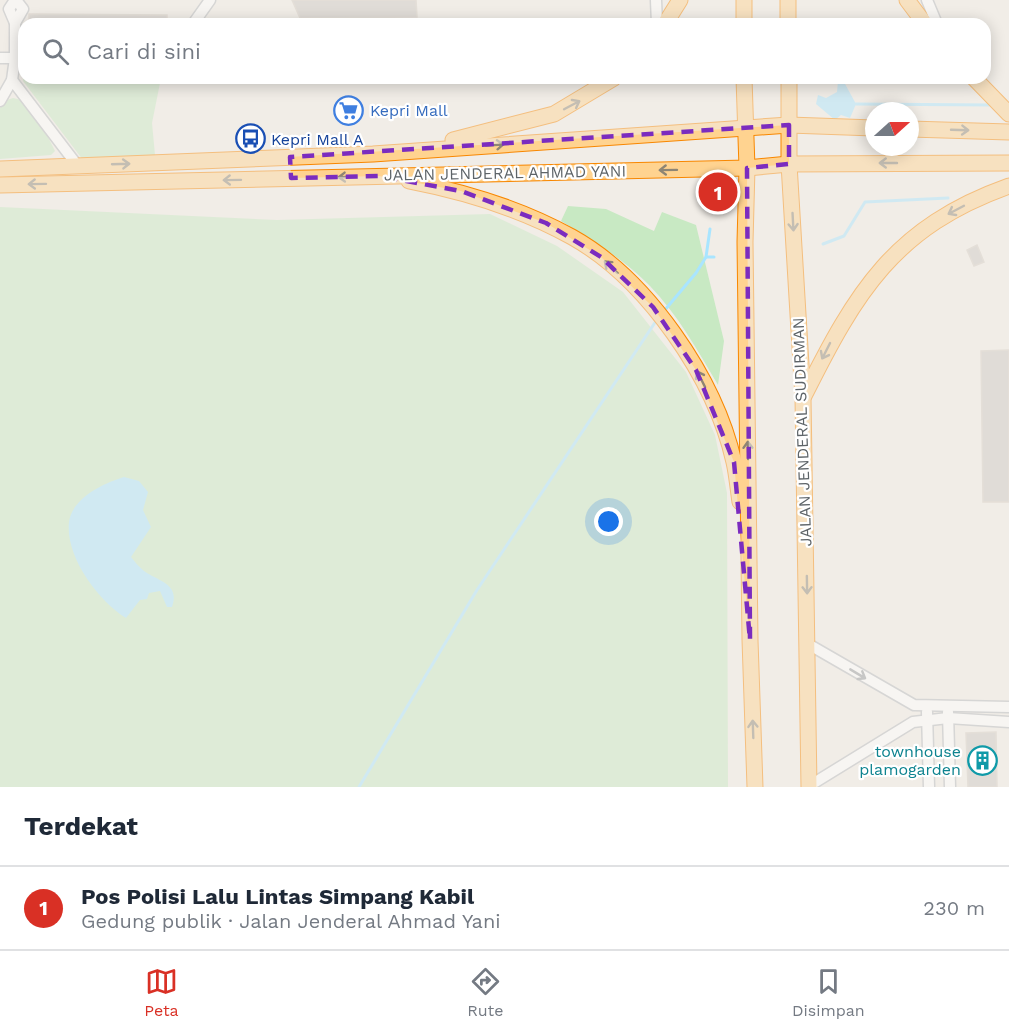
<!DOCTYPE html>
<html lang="id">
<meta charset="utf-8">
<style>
body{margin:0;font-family:"Work Sans",sans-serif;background:#f2f2f3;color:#1f2937}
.compass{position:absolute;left:865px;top:102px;width:54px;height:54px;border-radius:50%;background:#fff;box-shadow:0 3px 15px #0003;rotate:69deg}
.you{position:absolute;left:609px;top:522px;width:21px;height:21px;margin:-15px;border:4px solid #fff;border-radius:50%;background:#1a73e8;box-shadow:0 0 0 9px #1a73e833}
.badge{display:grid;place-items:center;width:39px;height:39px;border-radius:50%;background:#d93025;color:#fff;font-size:20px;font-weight:700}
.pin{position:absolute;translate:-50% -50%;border:3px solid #fff;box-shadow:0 2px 6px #0006}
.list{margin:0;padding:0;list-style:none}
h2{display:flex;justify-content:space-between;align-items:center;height:78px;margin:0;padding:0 24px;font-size:26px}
h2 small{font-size:20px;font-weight:400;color:#747a83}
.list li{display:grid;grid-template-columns:39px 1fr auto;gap:18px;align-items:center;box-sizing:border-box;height:84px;padding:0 24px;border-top:2px solid #e0e1e3}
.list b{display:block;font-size:22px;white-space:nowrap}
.list p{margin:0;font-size:20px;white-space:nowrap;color:#747a83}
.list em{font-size:20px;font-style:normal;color:#747a83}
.icon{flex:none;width:33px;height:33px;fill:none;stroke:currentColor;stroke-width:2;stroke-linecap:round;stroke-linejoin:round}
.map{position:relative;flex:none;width:1009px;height:787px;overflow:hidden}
.search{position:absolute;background:#fff;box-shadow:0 3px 15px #0003;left:18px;right:18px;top:18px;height:66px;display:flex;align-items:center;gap:15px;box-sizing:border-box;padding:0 21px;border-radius:18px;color:#747a83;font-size:22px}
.sheet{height:162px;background:#fff}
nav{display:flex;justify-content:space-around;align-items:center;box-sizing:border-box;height:84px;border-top:2px solid #e0e1e3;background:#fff;font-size:16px;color:#747a83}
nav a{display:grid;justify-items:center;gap:3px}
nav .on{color:#d93025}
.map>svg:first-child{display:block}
</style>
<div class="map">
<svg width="1009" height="787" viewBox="0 0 1009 787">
<rect width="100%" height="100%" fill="#f1ede7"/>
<g fill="#c8e9c3">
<path d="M24 67V78H161L152 123 155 155 83 160 23 81Z"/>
<path d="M13 98 22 100 44 129 55 151 51 155 0 159V108L4 101Z"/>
<path d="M568 206 606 209 654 231 662 212 696 225 724 341 718 385C698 351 678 315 650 286 625 260 592 240 561 221Z"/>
<path d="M0 207 277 220 490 214 557 246 623 292 686 372 715 435 727 493 728 787H0Z"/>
</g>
<g fill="#a9e5ff">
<path d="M838 81 844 82 856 104 850 118 841 115 835 120 816 104 818 95 826 98 837 92Z"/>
<path d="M124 477 139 481 148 492 143 510 151 527 131 557C135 562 139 567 144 571 160 582 180 584 172 607H167L160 591 149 593 147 599 140 600 126 618C98 601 65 556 69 522 72 498 104 483 124 477Z"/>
</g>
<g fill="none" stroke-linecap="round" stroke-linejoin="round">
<g stroke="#a9e5ff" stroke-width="3">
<path d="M856 104 992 105"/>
<path d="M823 244 844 236 865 202 948 198"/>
<path d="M706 257H714"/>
<path d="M664 311 696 273 706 257 710 229"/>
<path d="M359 787 477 590 656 321"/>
</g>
</g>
<g fill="#ccc8c3" stroke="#d6cec5" stroke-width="1.5">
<path d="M292 0H416L417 17 300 18Z"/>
<path d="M29 14 167 15V24H29Z"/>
<path d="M977 245 984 262 974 266 967 250Z"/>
<path d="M1009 350V502H983L981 351Z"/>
<path d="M996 732 997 787H968L966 733Z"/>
</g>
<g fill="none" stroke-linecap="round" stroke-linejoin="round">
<defs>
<g id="minor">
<path d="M656 0 657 24"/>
<path d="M927 0 937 24"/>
<path d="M15 23 23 9 16 0"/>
<path d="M193 24 210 0"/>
<path d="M0 58H15V23L9 9 15 0"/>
<path d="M12 80 77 165"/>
<path d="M0 101 12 80 15 58H24"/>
<path d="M808 644 914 705 1009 707"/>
<path d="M927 712 929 787"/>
<path d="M948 712 950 787"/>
<path d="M809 786 913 722 948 718 1009 722"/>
</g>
<g id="highway">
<path d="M744 0V24"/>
<path d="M788 0V24"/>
<path d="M907 0 925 24"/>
<path d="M665 24 680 0"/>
<path d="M744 78 747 168 745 242 750 640 755 787"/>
<path d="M789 78V164L803 398 809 787"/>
<path d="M974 78 1009 114"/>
<path d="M910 129 1009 132"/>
<path d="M453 140 554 114 614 78"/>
<path d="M0 169 373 154 789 125 874 128"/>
<path d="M409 181C466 192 520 208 572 237 647 279 715 378 734 462 737 475 738 489 740 502"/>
<path d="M0 185 747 168 789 164 1009 163"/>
<path d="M804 396C856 292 894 227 1009 186"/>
</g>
</defs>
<use href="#minor" stroke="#b7babe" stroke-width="13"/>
<use href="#highway" stroke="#f88700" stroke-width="17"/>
<use href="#minor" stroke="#fff" stroke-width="10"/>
<use href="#highway" stroke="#ffd390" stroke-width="15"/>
</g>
<defs><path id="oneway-shaft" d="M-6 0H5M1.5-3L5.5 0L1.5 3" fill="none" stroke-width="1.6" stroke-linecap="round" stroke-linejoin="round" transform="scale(1.5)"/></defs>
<g stroke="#8e8574">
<use href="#oneway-shaft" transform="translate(572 105) rotate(-28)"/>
<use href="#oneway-shaft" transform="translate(960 130) rotate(2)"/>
<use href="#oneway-shaft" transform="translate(495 145) rotate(-4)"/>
<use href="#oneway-shaft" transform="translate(888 163) rotate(180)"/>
<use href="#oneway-shaft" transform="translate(121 164) rotate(-2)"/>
<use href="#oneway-shaft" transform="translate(668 170) rotate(179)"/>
<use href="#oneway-shaft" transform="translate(347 177) rotate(178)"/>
<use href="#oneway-shaft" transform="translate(232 180) rotate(179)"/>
<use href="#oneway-shaft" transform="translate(37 184) rotate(179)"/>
<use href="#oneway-shaft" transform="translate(956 210) rotate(152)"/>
<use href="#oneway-shaft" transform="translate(793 222) rotate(87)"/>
<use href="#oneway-shaft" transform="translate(611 267) rotate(-138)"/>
<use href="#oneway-shaft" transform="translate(826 351) rotate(117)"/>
<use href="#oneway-shaft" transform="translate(701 379) rotate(-117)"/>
<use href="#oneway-shaft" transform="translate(748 450) rotate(-91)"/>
<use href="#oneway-shaft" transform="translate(807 585) rotate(89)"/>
<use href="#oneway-shaft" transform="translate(753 729) rotate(-92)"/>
</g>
<use stroke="#969a9d" href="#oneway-shaft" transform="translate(858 674) rotate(31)"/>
<path d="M0 0H1009V787H0ZM789 125V164L747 168 750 640 734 462 696 370 653 307 601 257 546 223 461 191 379 176 291 178 290 157Z" fill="#f1ede7" fill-opacity=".55" fill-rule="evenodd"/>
<path fill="none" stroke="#7b2cbf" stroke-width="4.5" stroke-dasharray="12 8" stroke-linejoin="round" d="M789 125V164L747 168 750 640 734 462 696 370 653 307 601 257 546 223 461 191 379 176 291 178 290 157Z"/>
<defs>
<symbol id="supermarket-ring" viewBox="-11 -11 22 22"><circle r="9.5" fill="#fff" stroke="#3f7fe0" stroke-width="1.5"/><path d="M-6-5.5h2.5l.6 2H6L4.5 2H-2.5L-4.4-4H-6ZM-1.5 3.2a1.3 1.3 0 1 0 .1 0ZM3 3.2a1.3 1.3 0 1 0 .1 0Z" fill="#3f7fe0"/></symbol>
<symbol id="bus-ring" viewBox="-11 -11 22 22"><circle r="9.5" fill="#fff" stroke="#1a4fb4" stroke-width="1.5"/><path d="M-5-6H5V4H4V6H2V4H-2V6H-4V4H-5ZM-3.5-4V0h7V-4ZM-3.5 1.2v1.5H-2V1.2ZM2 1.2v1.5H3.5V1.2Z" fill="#1a4fb4"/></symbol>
<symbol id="building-ring" viewBox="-11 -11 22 22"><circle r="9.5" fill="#fff" stroke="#0f9aa8" stroke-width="1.5"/><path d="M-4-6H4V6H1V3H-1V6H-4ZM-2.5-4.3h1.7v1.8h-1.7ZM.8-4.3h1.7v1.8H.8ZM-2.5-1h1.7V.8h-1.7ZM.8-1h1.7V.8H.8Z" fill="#0f9aa8"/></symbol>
</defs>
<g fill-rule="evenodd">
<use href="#supermarket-ring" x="332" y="94" width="33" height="33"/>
<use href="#bus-ring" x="234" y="122" width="33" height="33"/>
<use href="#building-ring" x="966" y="744" width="33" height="33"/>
</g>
<g text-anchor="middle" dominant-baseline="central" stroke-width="4.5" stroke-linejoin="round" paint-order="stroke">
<g font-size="16" fill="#366cbe" stroke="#fff" text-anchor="start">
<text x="370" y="110">Kepri Mall</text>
</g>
<g font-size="16" fill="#164399" stroke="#fff" text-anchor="start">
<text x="271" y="139">Kepri Mall A</text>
</g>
<g font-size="16" fill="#5e6468" stroke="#fff">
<text transform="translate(505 173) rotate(-1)">JALAN JENDERAL AHMAD YANI</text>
<text transform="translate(802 432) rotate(-92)">JALAN JENDERAL SUDIRMAN</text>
</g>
<g font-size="16" fill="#0d838f" stroke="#fff" text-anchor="end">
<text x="961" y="751">townhouse<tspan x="961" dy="18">plamogarden</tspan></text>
</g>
</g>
</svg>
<svg class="compass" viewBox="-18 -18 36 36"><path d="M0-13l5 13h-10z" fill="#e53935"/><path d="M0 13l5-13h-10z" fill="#747a83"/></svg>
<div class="you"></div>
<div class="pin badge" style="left:718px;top:192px">1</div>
<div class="search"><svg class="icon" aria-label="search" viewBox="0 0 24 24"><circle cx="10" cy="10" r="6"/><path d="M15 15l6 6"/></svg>Cari di sini</div>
</div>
<section class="sheet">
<h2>Terdekat<small></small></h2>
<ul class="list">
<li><span class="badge">1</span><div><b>Pos Polisi Lalu Lintas Simpang Kabil</b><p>Gedung publik · Jalan Jenderal Ahmad Yani</p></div><em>230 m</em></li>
</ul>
</section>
<nav>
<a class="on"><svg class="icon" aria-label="map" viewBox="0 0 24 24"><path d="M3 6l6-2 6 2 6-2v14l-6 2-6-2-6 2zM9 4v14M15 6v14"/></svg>Peta</a>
<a><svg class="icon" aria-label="directions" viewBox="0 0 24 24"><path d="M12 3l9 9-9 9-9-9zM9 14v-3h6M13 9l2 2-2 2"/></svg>Rute</a>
<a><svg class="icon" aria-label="saved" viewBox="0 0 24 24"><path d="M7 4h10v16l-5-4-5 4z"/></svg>Disimpan</a>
</nav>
